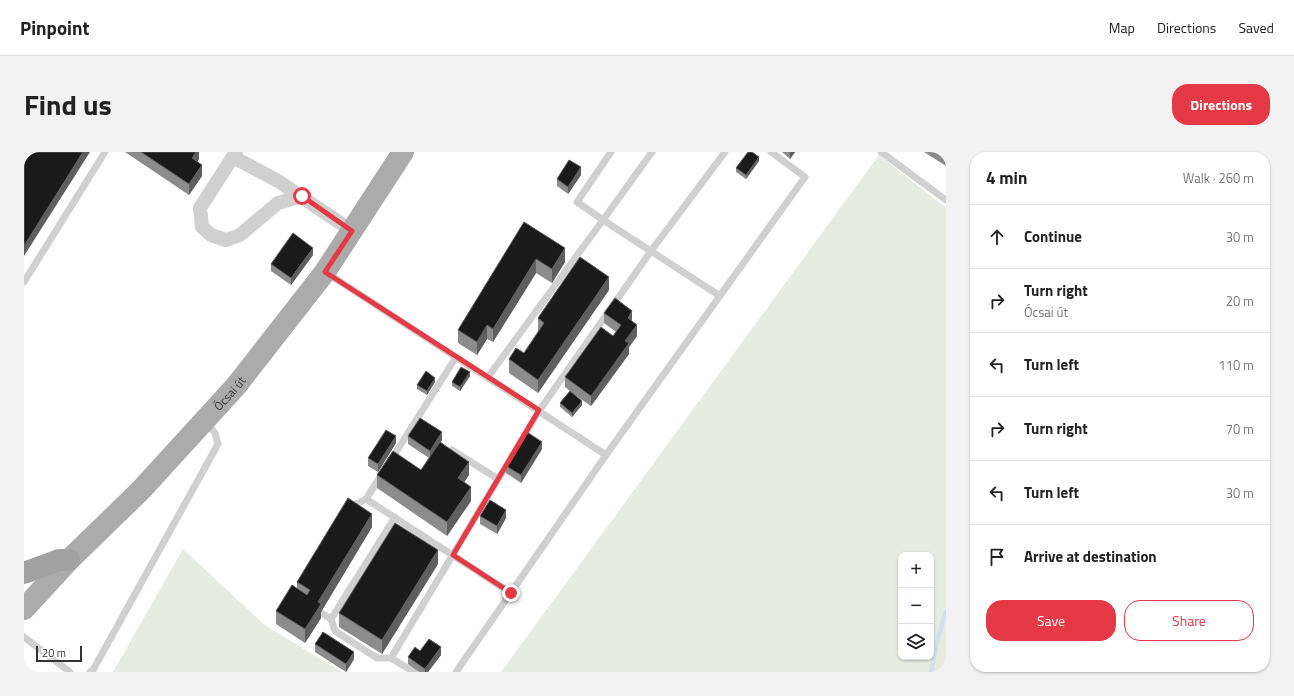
<!DOCTYPE html>
<meta charset="utf-8">
<style>
body{margin:0;font-family:"Titillium Web",sans-serif;background:#f2f2f2;color:#222}
.controls{position:absolute;right:12px;bottom:12px;display:grid;overflow:hidden;border-radius:8px;box-shadow:0 1px 3px #0004}
.controls button{width:36px;height:36px;display:grid;place-items:center;padding:0;border:0;border-bottom:1px solid #e0e0e0;background:#fff;color:#222;font:20px sans-serif}
.scale{position:absolute;left:12px;bottom:10px;width:46px;box-sizing:border-box;padding-left:4px;border:2px solid #333;border-top:0;font-size:11px;line-height:14px;white-space:nowrap;color:#333;-webkit-text-stroke:3px #fff;paint-order:stroke}
.stop{position:absolute;width:12px;height:12px;margin:-9px;border:3px solid #e63946;border-radius:50%;background:#fff}
.stop.end{background:#e63946;border-color:#fff;box-shadow:0 1px 4px #0008}
.list{margin:0;padding:0;list-style:none}
h2{display:flex;justify-content:space-between;align-items:center;height:52px;margin:0;padding:0 16px;font-size:17px}
h2 small{font-size:13px;font-weight:400;color:#767676}
.list li{display:grid;grid-template-columns:26px 1fr auto;gap:12px;align-items:center;box-sizing:border-box;height:64px;padding:0 16px;border-top:1px solid #e0e0e0}
.list b{display:block;font-size:15px;white-space:nowrap}
.list p{margin:0;font-size:13px;white-space:nowrap;color:#767676}
.list em{font-size:13px;font-style:normal;color:#767676}
.actions{display:flex;gap:8px;padding:12px 16px}
.actions a{flex:1;padding:9px 0;border:1px solid #e63946;border-radius:16px;text-align:center;font-size:14px;color:#e63946}
.actions .main{background:#e63946;color:#fff}
.icon{flex:none;width:22px;height:22px;fill:none;stroke:currentColor;stroke-width:2;stroke-linecap:round;stroke-linejoin:round}
.map{position:relative;flex:none;width:922px;height:520px;overflow:hidden;border-radius:16px}
header{display:flex;align-items:center;gap:24px;box-sizing:border-box;height:56px;padding:0 20px;background:#fff;border-bottom:1px solid #e0e0e0}
header strong{font-size:19px}
nav{display:flex;gap:22px;margin-inline-start:auto;font-size:14px}
.intro{display:flex;align-items:center;justify-content:space-between;box-sizing:border-box;height:96px;padding:0 24px}
h1{margin:0;font-size:28px}
.button{padding:10px 18px;border-radius:16px;background:#e63946;color:#fff;font-size:14px;font-weight:700}
main{display:flex;gap:24px;padding:0 24px}
aside{flex:1;background:#fff;border-radius:16px;box-shadow:0 1px 3px #0004}
.map>svg:first-child{display:block}
</style>
<header>
<strong>Pinpoint</strong>
<nav><a>Map</a><a>Directions</a><a>Saved</a></nav>
</header>
<div class="intro"><h1>Find us</h1><a class="button">Directions</a></div>
<main>
<div class="map">
<svg width="922" height="520" viewBox="0 0 922 520">
<rect width="100%" height="100%" fill="#fff"/>
<g fill="#e6ecdf" fill-rule="evenodd">
<path d="M855 3 922 56V520H477ZM877 403H907V505H877Z"/>
<path d="M159 397 242 474 318 520H89Z"/>
</g>
<g fill="none" stroke-linecap="round" stroke-linejoin="round">
<path stroke="#cfe2ee" stroke-width="4.5" d="M907 520 914 486 922 460"/>
<g stroke="#d0d0d0" stroke-width="7">
<path d="M628 0 579 68 696 144"/>
<path d="M857 0 922 48"/>
<path d="M303 121 582 303"/>
<path d="M0 130 81 0"/>
<path d="M464 225 579 68 553 50 587 0"/>
<path d="M428 298 474 327"/>
<path d="M367 308 432 205"/>
<path d="M342 347 487 441"/>
<path d="M325 356 342 347 358 322"/>
<path d="M296 460 307 467 311 479 353 506H367L390 520"/>
<path d="M307 467 371 365"/>
<path d="M0 485 46 520"/>
<path d="M367 506 515 259 627 99 701 0"/>
<path d="M66 520 69 518 194 292 191 281 181 270"/>
<path d="M432 520 582 303 781 25 747 0"/>
</g>
<g stroke="#d0d0d0" stroke-width="14">
<path d="M212 0 176 56 178 75 187 83 202 88 216 83 254 51 278 44"/>
<path d="M209 5 254 29 328 79"/>
</g>
<path stroke="#ababab" stroke-width="22" id="s1" d="M0 457 45 408 117 338 212 234 301 120 379 0"/>
<path stroke="#a2a2a2" stroke-width="22" d="M0 421 35 408H45"/>
</g>
<g fill="#8c8c8c">
<path d="M101 0H175V7L173 10 178 24 165 43Z"/>
<path d="M758 0H771L766 7Z"/>
<path d="M900 0H922V14Z"/>
<path d="M735 9 722 27 712 20V16Z"/>
<path d="M557 23 544 42 533 34V27Z"/>
<path d="M500 70 541 110 528 131 512 121 469 190 463 187 453 203 434 191V178Z"/>
<path d="M289 103 267 133 247 119V112Z"/>
<path d="M585 138 514 241 485 221V207L500 201 514 180V166Z"/>
<path d="M580 161 608 170 613 184 605 195V202L567 254 548 241 558 253 548 265 536 255V251L546 239 541 235V225L589 184 592 180 580 171Z"/>
<path d="M446 224 436 239 428 234V230Z"/>
<path d="M411 230 403 243 393 237V233Z"/>
<path d="M384 284 418 288 413 295 445 323 440 330 447 349 423 384 353 336V323L397 318 405 306 384 292Z"/>
<path d="M372 291 354 320 344 314V306Z"/>
<path d="M518 297 497 331 482 321V314Z"/>
<path d="M456 364 482 366 473 382 456 372Z"/>
<path d="M348 375 297 460V466L281 491 252 472V459L273 436V430Z"/>
<path d="M414 412 358 502 315 475V461Z"/>
<path d="M291 492 330 507 322 520 291 500Z"/>
<path d="M396 499 417 503 404 520H395L384 512V505Z"/>
</g>
<g fill="#5f5f5f">
<path d="M59 0H66L0 104V94Z"/>
<path d="M172 0H175V7L168 17V6Z"/>
<path d="M766 0H771L766 7Z"/>
<path d="M735 5V9L722 27V23Z"/>
<path d="M178 13V24L165 43V32Z"/>
<path d="M557 15V23L544 42V35Z"/>
<path d="M289 96V103L267 133V126Z"/>
<path d="M541 96V110L528 131V117Z"/>
<path d="M512 107V121L469 190V177Z"/>
<path d="M585 125V138L514 241V228Z"/>
<path d="M608 159V170L604 166Z"/>
<path d="M463 173V187L453 203V190Z"/>
<path d="M613 173V184L605 195V202L567 254V244L601 189Z"/>
<path d="M446 220V224L436 239V235Z"/>
<path d="M411 226V230L403 243V239Z"/>
<path d="M558 249V253L548 265V261Z"/>
<path d="M418 280V288L406 306V299Z"/>
<path d="M372 284V291L354 320V312Z"/>
<path d="M518 290V297L497 331V323Z"/>
<path d="M445 310V323L434 340V326Z"/>
<path d="M447 335V349L423 384V370Z"/>
<path d="M482 358V366L473 382V374Z"/>
<path d="M348 362V375L297 460V466L281 491V477L294 450Z"/>
<path d="M414 398V412L358 502V488Z"/>
<path d="M417 495V503L404 520H401V517Z"/>
<path d="M330 500V507L322 520V512Z"/>
</g>
<g fill="#1a1a1a" stroke="#5f5f5f">
<path d="M0 0H59L0 94Z"/>
<path d="M117 0H172L168 6 178 13 165 32Z"/>
<path d="M724 0H728L735 5 722 23 712 16Z"/>
<path d="M916 0H922V4Z"/>
<path d="M545 8 557 15 544 35 533 27Z"/>
<path d="M500 70 541 96 528 117 512 107 469 177 463 173 453 190 434 178Z"/>
<path d="M269 81 289 96 267 126 247 112Z"/>
<path d="M556 105 585 125 514 228 485 207 492 196 500 201 520 171 514 166Z"/>
<path d="M591 146 608 159 604 166 613 173 601 189 605 191 567 244 541 225 577 175 589 184 597 173 580 161Z"/>
<path d="M437 215 446 220 436 235 428 230Z"/>
<path d="M402 219 411 226 403 239 393 233Z"/>
<path d="M546 239 558 249 548 261 536 251Z"/>
<path d="M396 266 418 280 406 299 384 284Z"/>
<path d="M362 278 372 284 354 312 344 306Z"/>
<path d="M503 280 518 290 497 323 482 314Z"/>
<path d="M416 290 445 310 434 326 447 335 423 370 353 323 369 299 397 318Z"/>
<path d="M324 346 348 362 294 450 297 452 281 477 252 459 268 433 283 443 286 438 273 430Z"/>
<path d="M466 348 482 358 473 374 456 364Z"/>
<path d="M371 371 414 398 358 488 315 461Z"/>
<path d="M299 480 330 500 322 512 291 492Z"/>
<path d="M405 487 417 495 401 517 384 505 391 495 396 499Z"/>
</g>
<g fill="none" stroke-linecap="round" stroke-linejoin="round">
<path stroke="#e63946" stroke-width="5" d="M278 44 328 79 301 120 515 258 429 403 487 441"/>
</g>
<g text-anchor="middle" dominant-baseline="central" stroke-width="4" stroke-linejoin="round" paint-order="stroke">
<g font-size="12" fill="#333" stroke="#fff">
<text stroke="none"><textPath href="#s1" startOffset="298">Ócsai út</textPath></text>
</g>
</g>
</svg>
<div class="controls">
<button>+</button>
<button>−</button>
<button><svg class="icon" aria-label="layers" viewBox="0 0 24 24"><path d="M12 4l9 5-9 5-9-5zM3 14l9 5 9-5"/></svg></button>
</div>
<div class="scale">20 m</div>
<div class="stop" style="left:278px;top:44px"></div>
<div class="stop end" style="left:487px;top:441px"></div>
</div>
<aside>
<h2>4 min<small>Walk · 260 m</small></h2>
<ul class="list">
<li><svg class="icon" aria-label="ahead" viewBox="0 0 24 24"><path d="M12 20V5M6 11l6-6 6 6"/></svg><div><b>Continue</b></div><em>30 m</em></li>
<li><svg class="icon" aria-label="right" viewBox="0 0 24 24"><path d="M7 20v-9h11M14 6l5 5-5 5"/></svg><div><b>Turn right</b><p>Ócsai út</p></div><em>20 m</em></li>
<li><svg class="icon" aria-label="left" viewBox="0 0 24 24"><path d="M17 20v-9H6M10 6l-5 5 5 5"/></svg><div><b>Turn left</b></div><em>110 m</em></li>
<li><svg class="icon" aria-label="right" viewBox="0 0 24 24"><path d="M7 20v-9h11M14 6l5 5-5 5"/></svg><div><b>Turn right</b></div><em>70 m</em></li>
<li><svg class="icon" aria-label="left" viewBox="0 0 24 24"><path d="M17 20v-9H6M10 6l-5 5 5 5"/></svg><div><b>Turn left</b></div><em>30 m</em></li>
<li><svg class="icon" aria-label="arrive" viewBox="0 0 24 24"><path d="M6 21V4h12l-3 4 3 4H6"/></svg><div><b>Arrive at destination</b></div></li>
</ul>
<div class="actions"><a class="main">Save</a><a>Share</a></div>
</aside>
</main>
